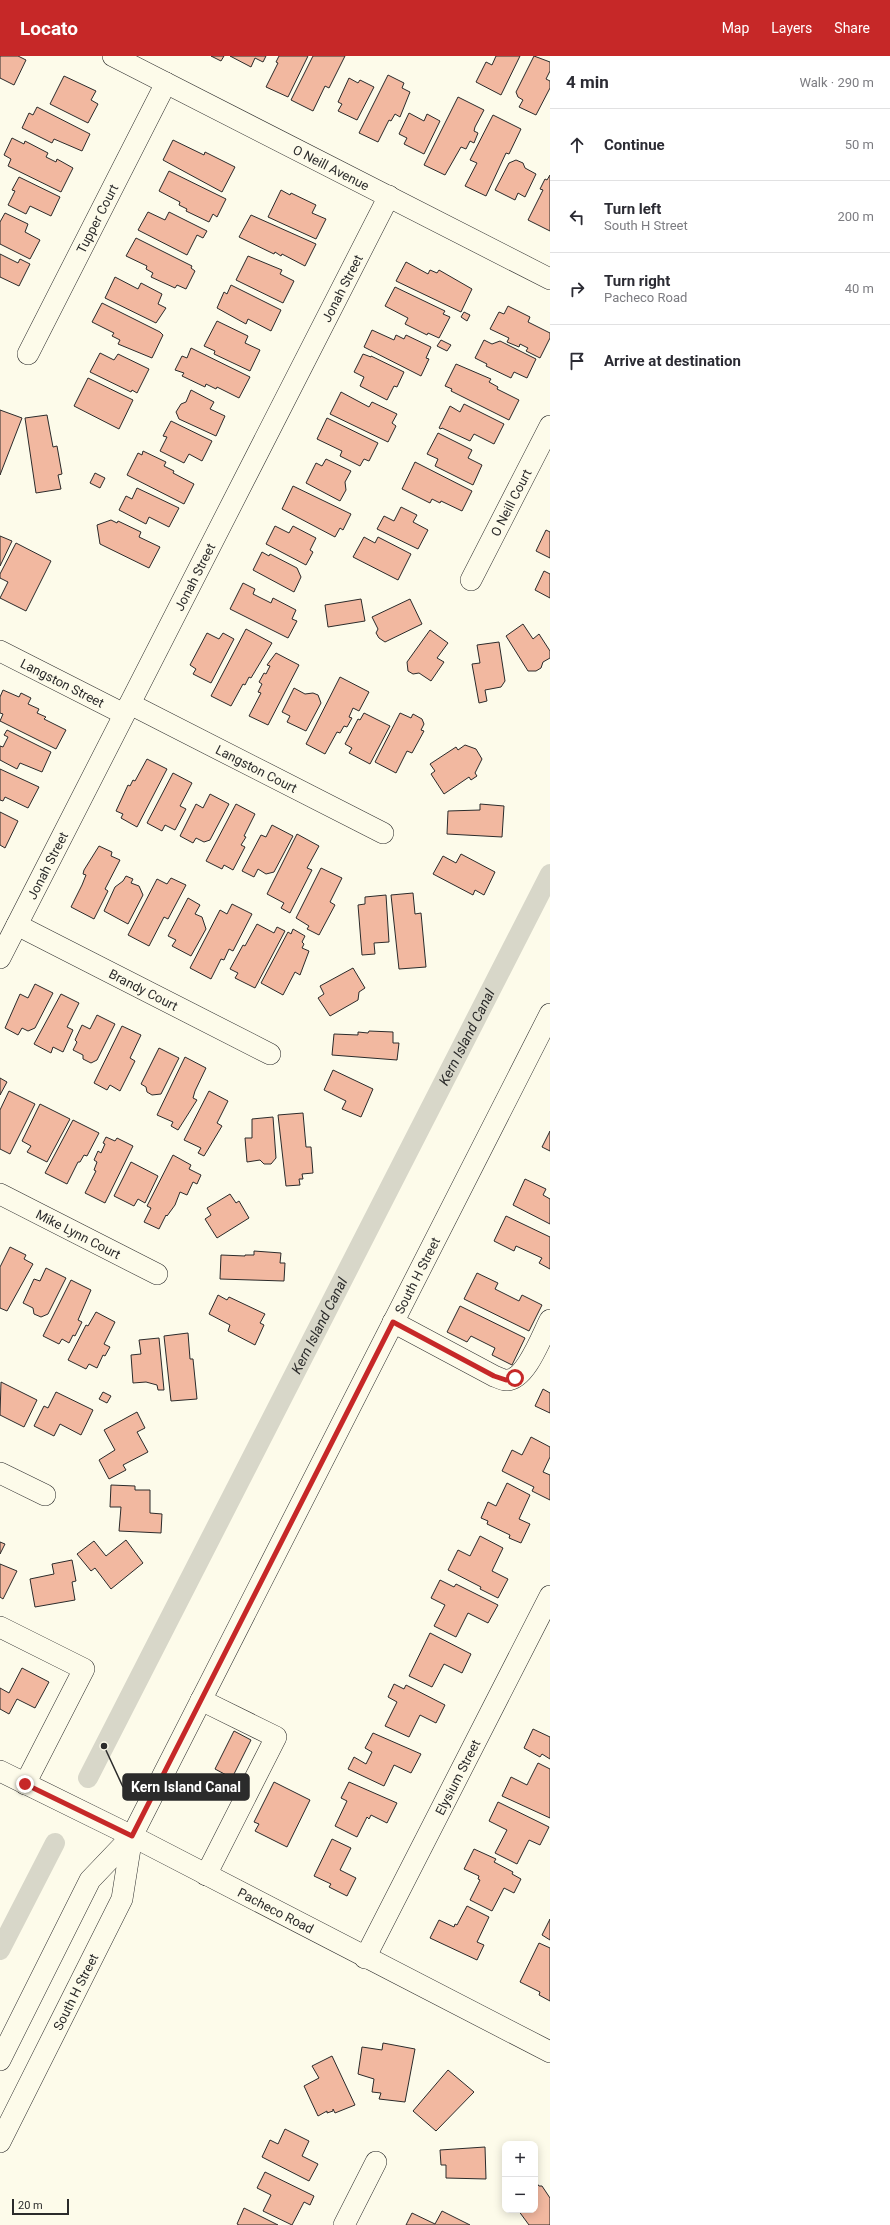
<!DOCTYPE html>
<meta charset="utf-8">
<style>
body{margin:0;font-family:Roboto,sans-serif;background:#f7f7f7;color:#2b2b33}
.controls{position:absolute;right:12px;bottom:12px;display:grid;overflow:hidden;border-radius:8px;box-shadow:0 2px 10px #0003}
.controls button{width:36px;height:36px;display:grid;place-items:center;padding:0;border:0;border-bottom:1px solid #e1e1e2;background:#fff;color:#2b2b33;font:20px sans-serif}
.scale{position:absolute;left:12px;bottom:10px;width:57px;box-sizing:border-box;padding-left:4px;border:2px solid #2b2b2b;border-top:0;font-size:11px;line-height:14px;white-space:nowrap;color:#2b2b2b;-webkit-text-stroke:3px #fdfbea;paint-order:stroke}
.stop{position:absolute;width:12px;height:12px;margin:-9px;border:3px solid #c62828;border-radius:50%;background:#fff}
.stop.end{background:#c62828;border-color:#fff;box-shadow:0 1px 4px #0008}
.list{margin:0;padding:0;list-style:none}
h2{display:flex;justify-content:space-between;align-items:center;height:52px;margin:0;padding:0 16px;font-size:17px}
h2 small{font-size:13px;font-weight:400;color:#7c7c81}
.list li{display:grid;grid-template-columns:26px 1fr auto;gap:12px;align-items:center;box-sizing:border-box;height:72px;padding:0 16px;border-top:1px solid #e1e1e2}
.list b{display:block;font-size:15px;white-space:nowrap}
.list p{margin:0;font-size:13px;white-space:nowrap;color:#7c7c81}
.list em{font-size:13px;font-style:normal;color:#7c7c81}
.icon{flex:none;width:22px;height:22px;fill:none;stroke:currentColor;stroke-width:2;stroke-linecap:round;stroke-linejoin:round}
.map{position:relative;flex:none;width:550px;height:2169px;overflow:hidden}
header{display:flex;align-items:center;gap:24px;box-sizing:border-box;height:56px;padding:0 20px;background:#c62828;color:#fff}
header strong{font-size:19px}
nav{display:flex;gap:22px;margin-inline-start:auto;font-size:14px}
main{display:flex}
aside{flex:1;background:#fff}
.map>svg:first-child{display:block}
</style>
<header>
<strong>Locato</strong>
<nav><a>Map</a><a>Layers</a><a>Share</a></nav>
</header>
<main>
<div class="map">
<svg width="550" height="2169" viewBox="0 0 550 2169">
<rect width="100%" height="100%" fill="#fdfbea"/>
<g fill="none" stroke-linecap="round" stroke-linejoin="round">
<g stroke="#d8d7c9" stroke-width="20">
<path id="s1" d="M88 1722 550 818"/>
<path d="M0 1894 55 1787"/>
</g>
</g>
<g fill="#f2b8a0" stroke="#2b2b2b">
<path d="M0 0H18L26 4 14 29 0 22Z"/>
<path d="M211 0H224L221 5Z"/>
<path d="M230 0H266L263 6 255 2 251 11Z"/>
<path d="M279 0H308L288 41 266 31 278 7 276 6Z"/>
<path d="M313 0H345L329 32 325 30 313 55 291 44Z"/>
<path d="M496 0H520L501 39 476 26 486 6 492 9Z"/>
<path d="M534 0 550 6V15L546 23 550 25V32L536 59 519 51 523 44 518 41 516 36Z"/>
<path d="M388 19 404 27 402 32 410 36 400 61 395 58 391 65 389 64 378 86 359 77Z"/>
<path d="M64 20 96 35 91 44 98 48 88 67 50 48Z"/>
<path d="M349 22 358 27 360 24 374 31 357 64 338 55 342 48 338 46Z"/>
<path d="M458 41 484 54 475 71 474 75 478 77 474 87 470 85 466 93 461 91 445 119 424 109Z"/>
<path d="M37 51 90 78 82 95 54 83 52 87 22 72 29 57 33 59Z"/>
<path d="M409 57 424 65 427 58 440 65 424 98 404 88 407 82 399 78Z"/>
<path d="M493 59 521 73 509 98 506 97 486 140 465 130 477 107 470 104Z"/>
<path d="M12 82 24 88 25 85 48 97 46 101 56 106 57 103 73 112 61 136 8 110 11 103 4 99Z"/>
<path d="M173 84 204 99 205 96 235 111 222 136 163 104Z"/>
<path d="M516 104 523 107 525 112 536 118 525 141 518 137 515 144 495 134 509 107Z"/>
<path d="M169 115 226 143 217 161 213 158 209 166 186 155 187 153 179 149 180 146 159 135Z"/>
<path d="M550 119V175L528 164 543 134 540 133 545 123 547 124Z"/>
<path d="M19 121 60 141 51 160 30 150 26 158 8 149 15 135 12 134Z"/>
<path d="M281 134 290 139 291 137 316 149 312 157 326 163 316 183 268 161Z"/>
<path d="M148 156 165 164 169 156 207 175 203 182 197 179 187 199 138 174Z"/>
<path d="M5 157 28 168 25 176 40 184 30 203 0 188V166Z"/>
<path d="M251 159 316 188 305 210 282 198 281 200 275 196 274 198 239 181Z"/>
<path d="M136 182 192 210 191 212 195 215 186 233 177 229 175 232 151 221 153 217 146 213 147 210 126 200Z"/>
<path d="M0 198 18 207 20 203 30 208 19 230 0 221Z"/>
<path d="M248 200 282 214 280 218 294 225 283 247 236 224Z"/>
<path d="M406 206 428 218 430 214 437 217 439 214 472 233 461 256 396 225Z"/>
<path d="M115 221 138 233 141 227 162 238 158 248 166 252 156 267 105 242Z"/>
<path d="M231 229 281 254 271 275 248 263 246 268 217 252 224 236 227 238Z"/>
<path d="M395 231 445 255 443 258 450 261 439 282 428 277 427 279 405 268 408 262 385 250Z"/>
<path d="M102 247 160 276 163 279 152 302 118 288 120 284 112 280 114 277 92 266Z"/>
<path d="M508 250 530 261 528 266 550 277V282L540 302 526 295 528 292 520 288 519 291 507 286 509 282 490 273 499 256 504 258Z"/>
<path d="M464 256 470 259 467 265 461 261Z"/>
<path d="M217 265 248 280 245 287 260 294 250 315 214 298 215 295 204 290Z"/>
<path d="M372 274 394 284 396 279 404 283 406 279 431 291 426 302 429 303 421 320 364 291Z"/>
<path d="M441 284 451 289 447 295 437 290Z"/>
<path d="M484 284 492 288 500 285 536 303 527 322 514 316 511 322 486 310 487 308 475 302Z"/>
<path d="M191 292 250 321 239 342 217 331 216 333 206 328 205 331 182 320 184 317 175 314 182 300 187 302Z"/>
<path d="M100 297 114 304 118 298 149 313 137 337 132 334 131 336 90 316Z"/>
<path d="M363 298 371 301V300L404 316 397 331 394 330 387 344 360 330 364 321 354 316Z"/>
<path d="M456 308 491 323 489 326 498 331 497 333 519 344 509 364 451 335 452 333 445 330Z"/>
<path d="M88 322 133 344 119 373 74 350Z"/>
<path d="M191 334 214 346 210 353 225 360 216 380 179 363 176 356 181 348 186 346Z"/>
<path d="M341 336 369 351 372 346 397 358 392 367 396 370 388 386 330 358Z"/>
<path d="M464 348 504 368 494 388 474 378 470 385 442 372 441 373 439 372 450 350 460 356Z"/>
<path d="M0 354 22 362 0 419Z"/>
<path d="M47 359 53 391 57 390 62 418 58 419 61 433 36 437 25 362Z"/>
<path d="M327 362 378 387 369 405 364 403 360 410 340 400 342 395 317 383Z"/>
<path d="M171 365 212 385 202 405 189 398 184 407 160 395 167 381 163 380Z"/>
<path d="M438 377 472 394 468 402 482 409 473 429 435 410 438 403 427 398Z"/>
<path d="M143 395 166 406 164 410 174 415 173 417 194 428 184 448 127 419 138 397 142 399Z"/>
<path d="M326 403 351 415 345 426 346 434 340 445 306 427 316 407 322 410Z"/>
<path d="M415 406 472 435 462 455 441 445 440 447 432 443 430 447 402 433Z"/>
<path d="M95 417 105 422 100 432 90 427Z"/>
<path d="M293 430 351 458 343 474 340 472 335 481 282 453Z"/>
<path d="M137 432 179 452 169 471 149 461 146 468 119 454 126 440 132 443Z"/>
<path d="M401 451 417 459 413 466 428 474 418 493 377 473 384 460 394 465Z"/>
<path d="M111 464 117 467 118 465 141 476 139 481 160 491 149 512 100 488 97 469Z"/>
<path d="M275 470 289 477 293 470 316 482 310 494 313 496 306 509 266 488Z"/>
<path d="M546 474 550 476V502L536 495Z"/>
<path d="M0 480 12 485 0 510Z"/>
<path d="M364 481 375 487 378 481 411 498 398 524 353 501Z"/>
<path d="M16 487 51 505 26 555 0 542 8 526 0 522V518Z"/>
<path d="M262 496 269 500 270 498 297 512 301 521 294 536 253 514Z"/>
<path d="M544 515 550 518V542L535 534Z"/>
<path d="M243 527 255 533 253 538 271 547 273 542 296 554 292 563 297 565 288 582 230 553Z"/>
<path d="M361 543 365 565 328 571 325 549Z"/>
<path d="M410 543 422 568 385 586 379 582 376 577 378 573 372 561Z"/>
<path d="M523 568 533 583 539 578 550 595V602L543 606 541 612 536 615H528L506 580Z"/>
<path d="M246 573 272 587 251 622 249 621 245 629 243 628 231 650 211 640Z"/>
<path d="M430 574 448 587 437 602 444 606 431 625 419 617 413 618 408 615 407 606Z"/>
<path d="M207 577 219 583 223 577 234 583 211 627 193 618 196 613 190 609Z"/>
<path d="M499 586 505 625 501 631 485 634 487 645 479 647 472 608 480 607 477 589Z"/>
<path d="M276 597 299 609 268 669 249 660 261 637 258 636 262 628 259 626 264 617 266 618 270 610 267 609Z"/>
<path d="M340 621 369 636 359 655 353 652 349 661 352 662 347 671 344 670 340 677 337 676 325 698 306 688Z"/>
<path d="M294 632 305 638 313 637 318 639 321 647 306 675 287 666 290 660 282 656Z"/>
<path d="M3 634 19 641 21 637 31 642 28 648 39 653 37 657 46 661 44 663 66 674 56 693 0 665 3 658 0 657V641Z"/>
<path d="M364 657 390 670 370 708 349 697 352 692 345 688 358 663 360 664Z"/>
<path d="M400 657 411 662 413 658 422 663 424 668 421 674 424 675 412 697 407 695 396 717 375 706Z"/>
<path d="M7 674 51 696 42 716 20 707 17 713 0 704V690L3 691 8 681 4 679Z"/>
<path d="M465 689 476 693 482 703 475 717 477 720 471 724 469 721 444 738 431 718 435 715 430 708 456 691 458 694Z"/>
<path d="M147 703 167 713 137 771 121 762 123 758 116 755 128 729 130 730 133 724 135 725Z"/>
<path d="M0 713 39 731 28 752 5 741 3 745 0 744Z"/>
<path d="M173 717 192 727 180 750 186 753 175 774 165 769 162 775 147 767Z"/>
<path d="M210 738 229 748 210 784 204 786 196 782 193 787 180 780 196 748 203 752Z"/>
<path d="M236 748 255 758 244 780 246 781 241 789 245 791 233 814 224 809 222 813 206 805Z"/>
<path d="M480 748 504 750 502 781 447 778 448 755 480 754Z"/>
<path d="M0 756 18 765 5 792 0 789Z"/>
<path d="M272 769 293 780 274 816 266 818 258 813 254 821 242 815 261 779 266 781Z"/>
<path d="M297 778 319 790 307 812 312 814 290 857 281 852 284 847 267 838Z"/>
<path d="M99 790 112 796 111 800 120 804 105 833 108 835 94 863 71 851 82 829 86 819 83 818 84 814Z"/>
<path d="M461 798 495 816 484 839 475 834 473 839 433 818 443 800 456 807Z"/>
<path d="M321 812 342 822 330 846 335 849 319 879 307 873 309 870 296 862Z"/>
<path d="M126 820 133 823 131 827 139 830 143 839 128 868 104 855 115 831 123 825Z"/>
<path d="M171 822 186 829 168 863 164 861 149 890 128 879 157 823 167 828Z"/>
<path d="M413 837 415 858 421 857 426 911 399 913 391 839Z"/>
<path d="M386 839 389 886 374 887 375 898 362 899 358 849 365 848V841Z"/>
<path d="M188 842 200 849 195 858 202 861 206 873 191 900 172 890 176 884 168 880Z"/>
<path d="M232 848 252 858 233 895 229 893 224 904 221 903 211 923 190 912 220 854 227 858Z"/>
<path d="M257 868 274 877 277 871 285 875 255 932 235 922 238 917 230 913 243 889 245 890Z"/>
<path d="M293 873 305 880 302 886 304 888 302 892 309 895 300 919 295 916 283 939 261 927 288 876 291 878Z"/>
<path d="M353 912 365 932 359 936 358 944 330 960 318 942 324 938 320 930Z"/>
<path d="M35 928 53 937 35 972 28 975 22 972 18 979 5 972 20 938 28 942Z"/>
<path d="M61 938 79 947 67 971 73 974 63 996 53 991 51 997 34 988Z"/>
<path d="M97 959 115 968 97 1004 91 1007 83 1003V999L73 994 77 986 75 984 82 969 90 973Z"/>
<path d="M122 970 141 979 130 1002 135 1005 120 1035 110 1029 107 1034 94 1027Z"/>
<path d="M369 975 393 976V987H399L397 1004 332 999 334 978 358 979V976L368 977Z"/>
<path d="M159 992 179 1002 161 1038 152 1039 147 1036 146 1031 141 1028Z"/>
<path d="M185 1001 206 1012 195 1035 193 1042 197 1044 178 1074 171 1070 173 1066 157 1059Z"/>
<path d="M333 1014 373 1033 361 1061 342 1053 346 1045 324 1034Z"/>
<path d="M0 1022 7 1026 0 1039Z"/>
<path d="M9 1035 35 1048 10 1098 0 1093V1054Z"/>
<path d="M209 1035 228 1045 217 1067 222 1070 204 1100 198 1097 201 1092 184 1084Z"/>
<path d="M40 1048 70 1063 47 1106 27 1096 31 1090 22 1085Z"/>
<path d="M303 1057 306 1091H311L313 1117 302 1118 303 1123H299L300 1129 286 1130 278 1059Z"/>
<path d="M273 1061 276 1102 271 1108H264L260 1104 247 1106 245 1082H252V1063Z"/>
<path d="M73 1064 99 1077 87 1100 84 1099 80 1106H78L67 1128 45 1117Z"/>
<path d="M550 1075V1095L542 1091Z"/>
<path d="M106 1081 115 1085 117 1082 133 1090 105 1147 85 1137 96 1115 94 1114 97 1106 94 1104 98 1095 101 1097 105 1088 103 1087Z"/>
<path d="M173 1099 191 1109 189 1113 201 1119 197 1128 193 1126 187 1139 180 1136 175 1149 167 1160 166 1159 159 1173 144 1166 151 1152 147 1150Z"/>
<path d="M131 1106 158 1120 145 1147 138 1143 134 1150 114 1140Z"/>
<path d="M525 1123 546 1133 543 1139 550 1143V1168L513 1149Z"/>
<path d="M230 1138 236 1147 239 1145 249 1162 217 1182 205 1163 211 1159 207 1152Z"/>
<path d="M506 1160 550 1181V1213L539 1207 542 1202 516 1190 514 1195 494 1185Z"/>
<path d="M10 1191 26 1199 24 1203 33 1208 7 1255 0 1252V1211Z"/>
<path d="M254 1195 281 1197 280 1207H285L284 1225 220 1223 221 1199 245 1200V1199H254Z"/>
<path d="M46 1212 66 1222 48 1258 41 1261 34 1258 33 1252 23 1247 34 1223 40 1225Z"/>
<path d="M477 1217 498 1227 495 1233 519 1245 522 1239 542 1249 529 1275 464 1243Z"/>
<path d="M71 1224 91 1234 78 1264 82 1266 75 1280 73 1279 69 1287 62 1283 59 1288 43 1280Z"/>
<path d="M218 1239 227 1244 229 1241 265 1258 260 1267 264 1269 255 1289 228 1275 230 1269 209 1258Z"/>
<path d="M460 1250 525 1282 512 1309 492 1299 495 1292 471 1280 467 1286 447 1276Z"/>
<path d="M96 1256 115 1266 104 1288 110 1291 105 1300 103 1299 97 1312 89 1308 86 1313 68 1304 86 1269 88 1270Z"/>
<path d="M188 1277 190 1303H193L197 1343 171 1345 164 1280Z"/>
<path d="M159 1282 164 1334H158L157 1329 146 1326 133 1327 131 1299 141 1298 139 1284Z"/>
<path d="M1 1326 37 1344 24 1371 0 1359Z"/>
<path d="M543 1333 550 1337V1357L535 1350Z"/>
<path d="M56 1336 93 1354 81 1379 60 1368 54 1380 34 1370 44 1350 48 1352Z"/>
<path d="M103 1336 111 1340 107 1347 99 1343Z"/>
<path d="M137 1356 145 1372 137 1376 148 1396 123 1409 126 1414 109 1423 99 1404 115 1394 104 1374Z"/>
<path d="M531 1381 550 1391V1401L543 1416 550 1419V1444L532 1435 534 1431 502 1415 512 1394 522 1399Z"/>
<path d="M507 1427 530 1439 519 1463 530 1468 521 1487 509 1482 510 1479 487 1468 488 1465 481 1462 488 1446 496 1450Z"/>
<path d="M111 1429 135 1430V1434H150V1457L162 1458 161 1477 119 1475 121 1451H110Z"/>
<path d="M480 1480 503 1492 492 1515 508 1523 498 1542 480 1533 481 1531 448 1514 458 1494 470 1500Z"/>
<path d="M126 1484 143 1507 111 1533 95 1512 91 1515 77 1498 94 1485 106 1500Z"/>
<path d="M0 1486 5 1488 0 1498Z"/>
<path d="M72 1504 76 1525 72 1526 75 1544 35 1551 30 1523 54 1518 52 1508Z"/>
<path d="M0 1508 17 1515 3 1543 0 1541Z"/>
<path d="M440 1524 454 1531 456 1528 498 1549 488 1567 468 1557 456 1581 434 1570 445 1549 431 1542Z"/>
<path d="M430 1577 471 1598 462 1617 444 1608 432 1631 409 1620Z"/>
<path d="M22 1612 49 1626 35 1652 17 1643 9 1658 0 1653V1632L9 1637Z"/>
<path d="M394 1628 404 1633 406 1629 445 1649 436 1667 420 1659 409 1681 385 1670 397 1646 388 1641Z"/>
<path d="M533 1673 550 1681V1703L542 1698 540 1701 524 1692Z"/>
<path d="M234 1675 251 1684 232 1722 215 1713Z"/>
<path d="M373 1677 421 1698 411 1717 394 1709 384 1730 348 1713 354 1701 366 1708 372 1696 365 1692Z"/>
<path d="M538 1707 550 1713V1762L502 1740 511 1721 527 1729Z"/>
<path d="M274 1726 310 1744 287 1791 255 1775 259 1768 254 1766Z"/>
<path d="M349 1726 397 1747 387 1767 371 1759 369 1763 367 1761 357 1781 335 1770 347 1745 341 1742Z"/>
<path d="M498 1746 549 1771 540 1789 529 1784 517 1808 495 1797 507 1774 489 1765Z"/>
<path d="M332 1783 351 1792 340 1814 356 1822 347 1840 329 1831 331 1828 314 1820Z"/>
<path d="M474 1793 496 1803 494 1806 513 1816 512 1818 521 1823 514 1837 504 1832 492 1855 470 1844 480 1824 478 1823 479 1820 464 1813Z"/>
<path d="M467 1850 489 1861 477 1886 484 1889 477 1904 430 1882 439 1864 454 1871 455 1868 457 1869Z"/>
<path d="M550 1863V1884L542 1879Z"/>
<path d="M539 1887 550 1892V1945L539 1939 540 1936 520 1926Z"/>
<path d="M383 1987 415 1993 405 2046 379 2043 381 2037 372 2036 374 2023 358 2018 362 1991 382 1994Z"/>
<path d="M332 2000 355 2049 335 2057 333 2053V2055L327 2057V2055L318 2060 304 2030 319 2022 312 2010Z"/>
<path d="M448 2014 474 2036 436 2075 413 2055Z"/>
<path d="M285 2073 309 2085 302 2100 318 2108 309 2125 262 2101 270 2084 278 2088Z"/>
<path d="M485 2091 486 2123 446 2122V2109H441L440 2094Z"/>
<path d="M265 2116 314 2140 310 2149 304 2146 292 2169 263 2155 271 2139 257 2132Z"/>
<path d="M535 2125 539 2130H542L550 2142V2169H529L518 2154H535Z"/>
<path d="M244 2152 278 2169H239L237 2168Z"/>
<path d="M442 2155 470 2169H406L412 2157 435 2168Z"/>
</g>
<g fill="none" stroke-linecap="round" stroke-linejoin="round">
<defs>
<g id="minor">
<path id="s2" d="M113 0 550 223"/>
<path id="s3" d="M28 298 166 27"/>
<path id="s4" d="M471 524 550 370"/>
<path id="s5" d="M0 595 124 658"/>
<path id="s6" d="M130 648 383 777"/>
<path id="s7" d="M17 869 270 998"/>
<path id="s8" d="M0 902 389 140"/>
<path id="s9" d="M0 1138 157 1218"/>
<path d="M393 1266 494 1320C497 1321 502 1324 506 1324 526 1325 542 1279 550 1264"/>
<path d="M0 1417 45 1439"/>
<path d="M0 1571 84 1613 25 1728"/>
<path d="M201 1644 276 1681 206 1819"/>
<path id="s10" d="M0 1715 132 1780 550 1996"/>
<path id="s11" d="M365 1902 550 1540"/>
<path id="s12" d="M0 2004 90 1824 132 1780 550 958"/>
<path id="s13" d="M0 2086 122 1843 132 1780"/>
<path d="M344 2169 376 2106"/>
</g>
</defs>
<use href="#minor" stroke="#2b2b2b" stroke-width="22"/>
<use href="#minor" stroke="#fdfbea" stroke-width="21"/>
</g>
<g fill="none" stroke-linecap="round" stroke-linejoin="round">
<path stroke="#c62828" stroke-width="5" d="M25 1728 132 1780 393 1266 494 1320 506 1324 515 1322"/>
</g>
<g text-anchor="middle" dominant-baseline="central" stroke-width="3" stroke-linejoin="round" paint-order="stroke">
<g font-size="13" fill="#2b2b2b" stroke="#fdfbea">
<text stroke="none"><textPath href="#s2" startOffset="245">O Neill Avenue</textPath></text>
<text stroke="none"><textPath href="#s3" startOffset="152">Tupper Court</textPath></text>
<text stroke="none"><textPath href="#s8" startOffset="752">Jonah Street</textPath></text>
<text stroke="none"><textPath href="#s4" startOffset="87">O Neill Court</textPath></text>
<text stroke="none"><textPath href="#s8" startOffset="428">Jonah Street</textPath></text>
<text stroke="none"><textPath href="#s5" startOffset="70">Langston Street</textPath></text>
<text stroke="none"><textPath href="#s6" startOffset="142">Langston Court</textPath></text>
<text stroke="none"><textPath href="#s8" startOffset="104">Jonah Street</textPath></text>
<text stroke="none"><textPath href="#s7" startOffset="142">Brandy Court</textPath></text>
<text stroke="none"><textPath href="#s9" startOffset="88">Mike Lynn Court</textPath></text>
<text stroke="none"><textPath href="#s12" startOffset="891">South H Street</textPath></text>
<text stroke="none"><textPath href="#s11" startOffset="203">Elysium Street</textPath></text>
<text stroke="none"><textPath href="#s10" startOffset="309">Pacheco Road</textPath></text>
<text stroke="none"><textPath href="#s13" startOffset="168">South H Street</textPath></text>
</g>
<g font-size="14" font-style="italic" fill="#2b2b2b" stroke="#fdfbea">
<text stroke="none"><textPath href="#s1" startOffset="832">Kern Island Canal</textPath></text>
<text stroke="none"><textPath href="#s1" startOffset="508">Kern Island Canal</textPath></text>
</g>
</g>
<path fill="none" stroke="#2b2b2b" stroke-width="1.5" d="M104 1690L123 1731"/>
<circle fill="#2b2b2b" stroke="#fdfbea" stroke-width="1.5" cx="104" cy="1690" r="4"/>
<rect fill="#2b2b2b" stroke="#2b2b2b" stroke-width="1.5" x="123" y="1718" width="126" height="26" rx="4"/>
<g font-size="14" text-anchor="middle" font-weight="bold" fill="#fff">
<text x="186" y="1736">Kern Island Canal</text>
</g>
</svg>
<div class="controls">
<button>+</button>
<button>−</button>
</div>
<div class="scale">20 m</div>
<div class="stop" style="left:515px;top:1322px"></div>
<div class="stop end" style="left:25px;top:1728px"></div>
</div>
<aside>
<h2>4 min<small>Walk · 290 m</small></h2>
<ul class="list">
<li><svg class="icon" aria-label="ahead" viewBox="0 0 24 24"><path d="M12 20V5M6 11l6-6 6 6"/></svg><div><b>Continue</b></div><em>50 m</em></li>
<li><svg class="icon" aria-label="left" viewBox="0 0 24 24"><path d="M17 20v-9H6M10 6l-5 5 5 5"/></svg><div><b>Turn left</b><p>South H Street</p></div><em>200 m</em></li>
<li><svg class="icon" aria-label="right" viewBox="0 0 24 24"><path d="M7 20v-9h11M14 6l5 5-5 5"/></svg><div><b>Turn right</b><p>Pacheco Road</p></div><em>40 m</em></li>
<li><svg class="icon" aria-label="arrive" viewBox="0 0 24 24"><path d="M6 21V4h12l-3 4 3 4H6"/></svg><div><b>Arrive at destination</b></div></li>
</ul>
</aside>
</main>
